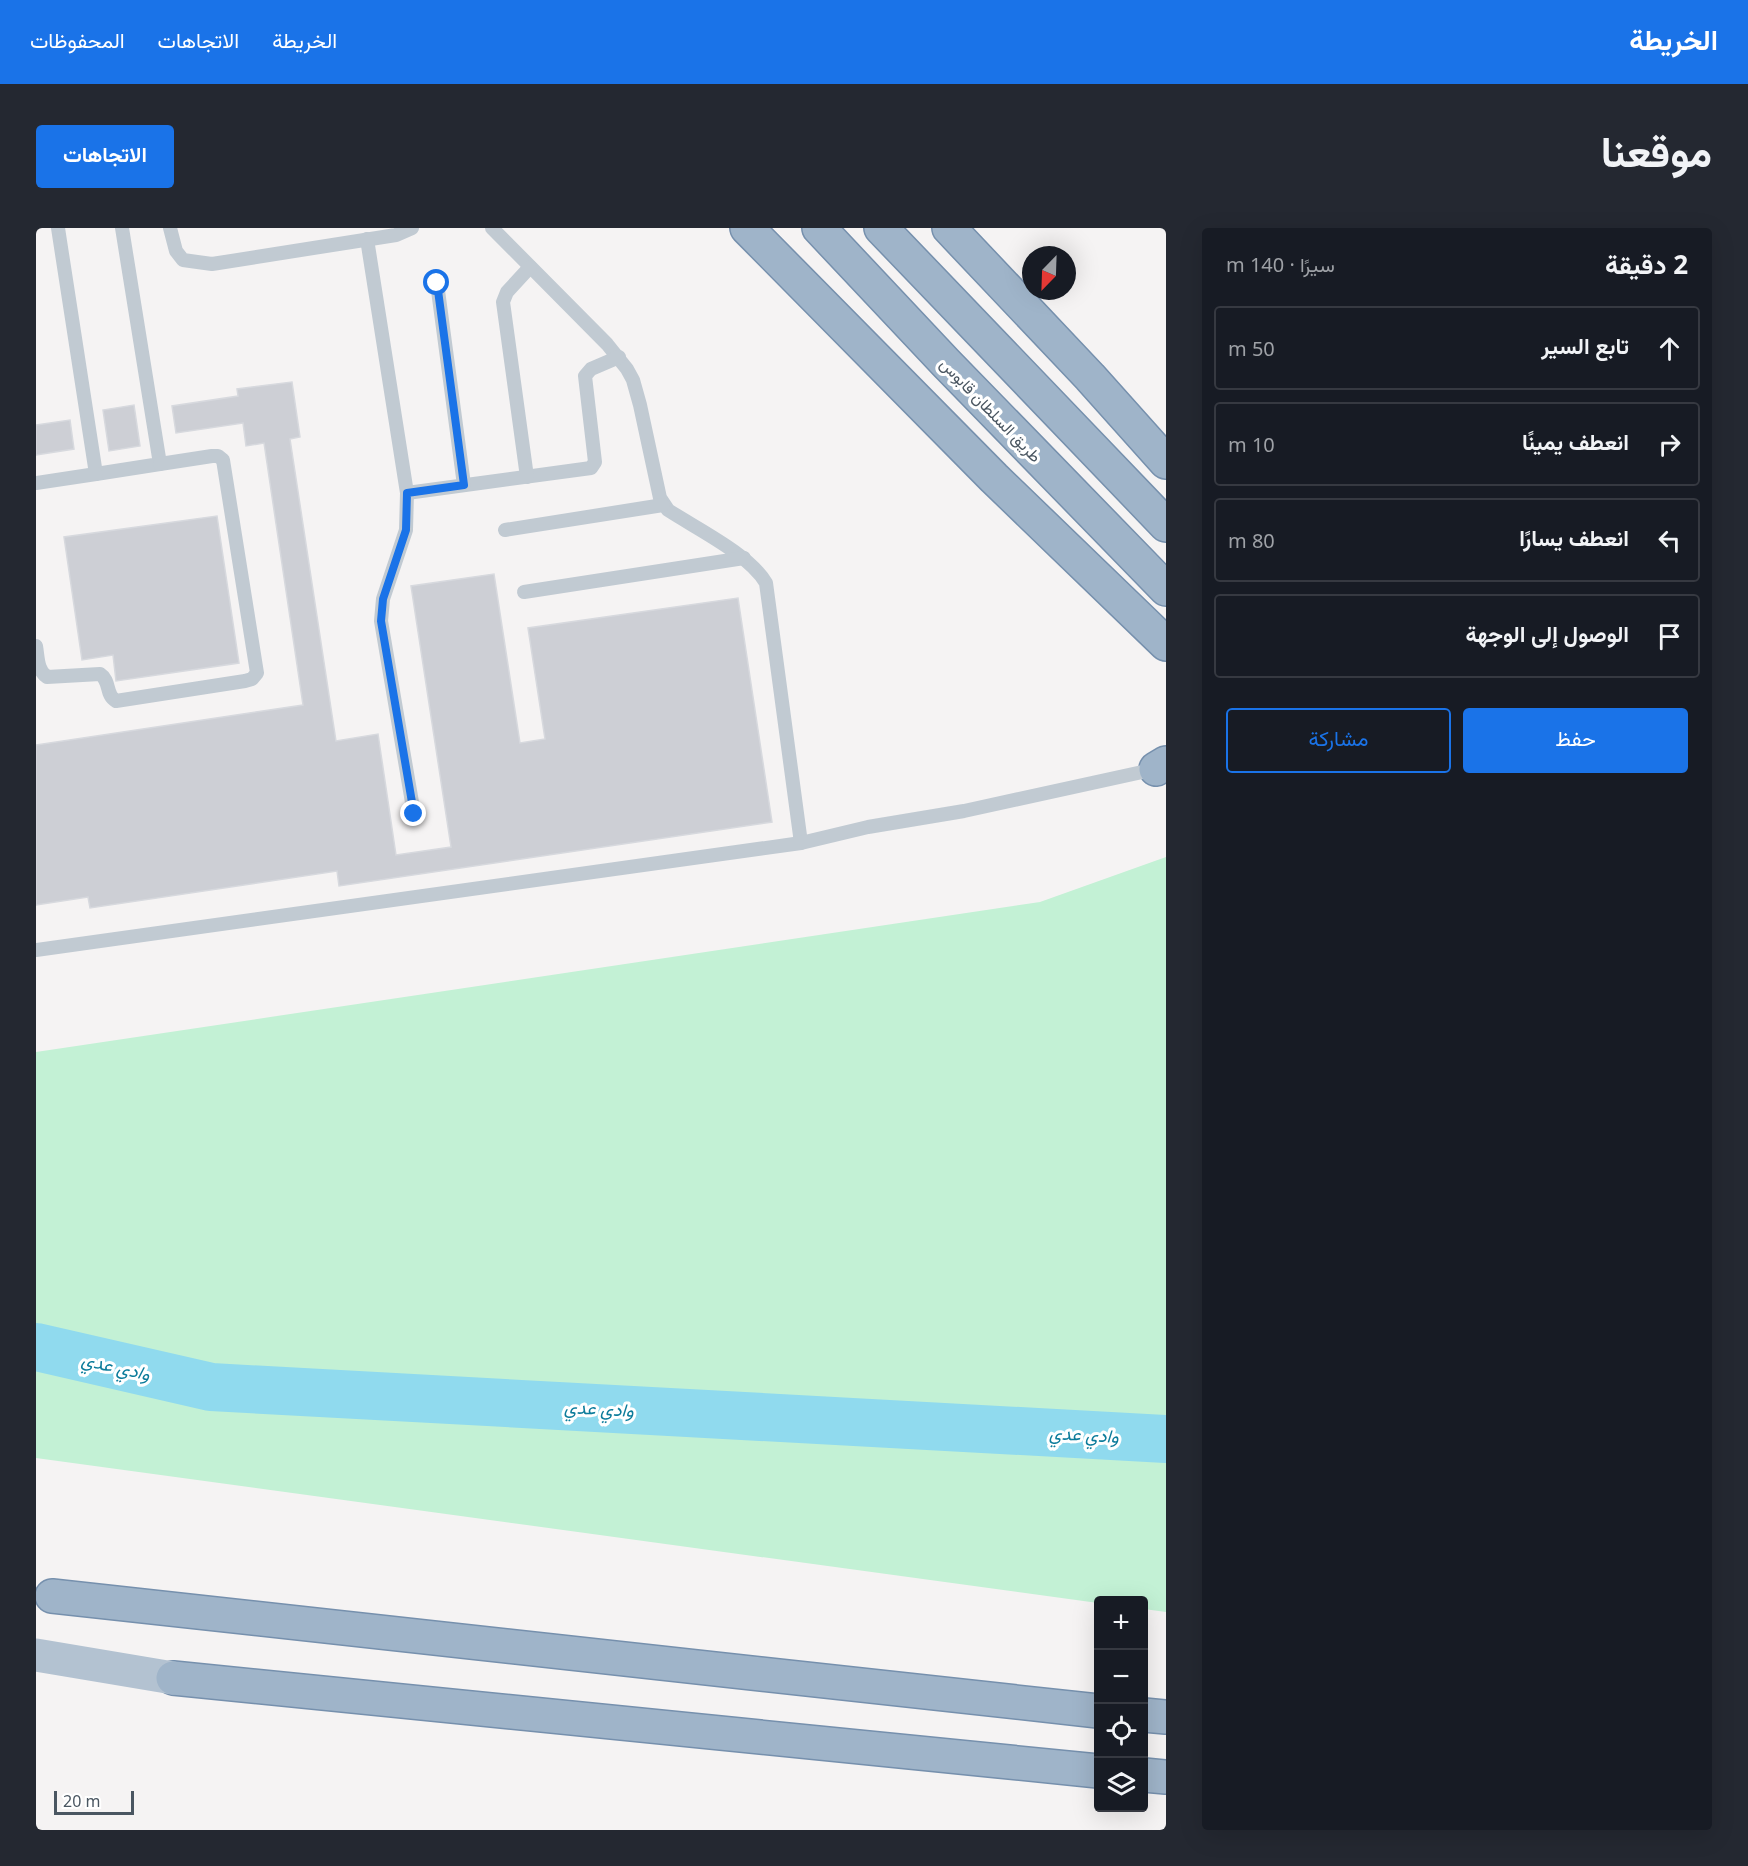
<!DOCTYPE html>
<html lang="ar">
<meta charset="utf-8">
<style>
body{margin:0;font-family:"Noto Sans",Vazirmatn,sans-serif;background:#242831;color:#f1f3f6;direction:rtl}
.controls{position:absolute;right:18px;bottom:18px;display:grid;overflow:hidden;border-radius:6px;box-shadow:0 6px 24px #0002}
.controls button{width:54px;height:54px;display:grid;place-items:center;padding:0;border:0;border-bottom:2px solid #363941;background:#171b24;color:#f1f3f6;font:30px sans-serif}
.compass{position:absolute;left:986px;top:18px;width:54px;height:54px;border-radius:50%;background:#171b24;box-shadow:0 6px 24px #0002;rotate:203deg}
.scale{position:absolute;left:18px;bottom:15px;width:80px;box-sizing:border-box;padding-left:6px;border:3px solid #4a5661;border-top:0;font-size:16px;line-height:21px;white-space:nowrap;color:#4a5661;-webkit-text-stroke:4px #fff;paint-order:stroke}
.stop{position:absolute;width:18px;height:18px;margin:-14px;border:4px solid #1a73e8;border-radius:50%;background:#fff}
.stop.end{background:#1a73e8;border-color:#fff;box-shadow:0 2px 6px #0008}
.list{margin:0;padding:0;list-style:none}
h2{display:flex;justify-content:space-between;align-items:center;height:78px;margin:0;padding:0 24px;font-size:26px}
h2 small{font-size:20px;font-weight:400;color:#9ea1a6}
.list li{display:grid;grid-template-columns:39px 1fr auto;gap:18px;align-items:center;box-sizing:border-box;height:84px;margin:0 12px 12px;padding:0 12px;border:2px solid #363941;border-radius:6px}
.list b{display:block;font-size:22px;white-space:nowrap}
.list em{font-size:20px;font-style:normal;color:#9ea1a6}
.actions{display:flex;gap:12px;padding:18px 24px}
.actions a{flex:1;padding:14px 0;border:2px solid #1a73e8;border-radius:6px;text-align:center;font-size:21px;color:#1a73e8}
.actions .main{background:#1a73e8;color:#fff}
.icon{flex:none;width:33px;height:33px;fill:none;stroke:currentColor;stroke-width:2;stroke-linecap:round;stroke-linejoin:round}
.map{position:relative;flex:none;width:1130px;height:1602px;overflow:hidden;direction:ltr;border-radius:6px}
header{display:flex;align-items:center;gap:36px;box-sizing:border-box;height:84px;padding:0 30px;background:#1a73e8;color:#fff}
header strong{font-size:28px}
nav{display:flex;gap:33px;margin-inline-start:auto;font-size:21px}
.intro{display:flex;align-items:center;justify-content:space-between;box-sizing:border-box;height:144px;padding:0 36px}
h1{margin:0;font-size:42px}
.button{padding:15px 27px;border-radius:6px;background:#1a73e8;color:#fff;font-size:21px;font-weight:700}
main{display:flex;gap:36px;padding:0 36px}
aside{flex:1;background:#171b24;border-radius:6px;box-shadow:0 6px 24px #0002}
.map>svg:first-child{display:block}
</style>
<header>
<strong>الخريطة</strong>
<nav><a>الخريطة</a><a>الاتجاهات</a><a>المحفوظات</a></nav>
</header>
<div class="intro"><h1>موقعنا</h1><a class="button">الاتجاهات</a></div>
<main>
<aside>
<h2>2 دقيقة<small>سيرًا · 140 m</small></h2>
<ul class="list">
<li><svg class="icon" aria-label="ahead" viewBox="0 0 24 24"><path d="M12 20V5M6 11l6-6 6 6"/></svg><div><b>تابع السير</b></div><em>50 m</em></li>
<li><svg class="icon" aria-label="right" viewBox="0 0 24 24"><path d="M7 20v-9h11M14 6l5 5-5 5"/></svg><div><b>انعطف يمينًا</b></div><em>10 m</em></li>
<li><svg class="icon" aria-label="left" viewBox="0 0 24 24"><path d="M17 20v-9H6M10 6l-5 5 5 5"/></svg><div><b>انعطف يسارًا</b></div><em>80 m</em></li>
<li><svg class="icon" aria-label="arrive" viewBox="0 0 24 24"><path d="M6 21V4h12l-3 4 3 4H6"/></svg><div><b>الوصول إلى الوجهة</b></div></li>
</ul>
<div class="actions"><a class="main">حفظ</a><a>مشاركة</a></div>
</aside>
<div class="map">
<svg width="1130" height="1602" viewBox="0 0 1130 1602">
<rect width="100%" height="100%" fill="#f5f3f3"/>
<path fill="#c3f1d5" d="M1130 629V1384L1108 1381V1372H1062V1375L0 1230V824L1004 674Z"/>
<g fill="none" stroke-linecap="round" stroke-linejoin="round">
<path stroke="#90daee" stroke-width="48" d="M0 1119 175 1159 1130 1211"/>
</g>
<g fill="#cdcfd5" stroke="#d7d9de" stroke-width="1.5">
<path d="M256 154 264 209 254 211 300 513 342 506 360 627 415 619 375 358 458 346 484 515 509 511 492 400 702 370 736 594 303 658 301 643 54 680 52 669 0 677V517L267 477 228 215 210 218 207 195 140 205 136 178 202 168 201 161Z"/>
<path d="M98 177 104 218 73 223 67 182Z"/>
<path d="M34 192 38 221 0 227V197Z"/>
<path d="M181 288 203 435 80 453 77 427 46 432 28 309Z"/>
</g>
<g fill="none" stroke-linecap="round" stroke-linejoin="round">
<defs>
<g id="trunk">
<path d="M711 0 958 250 1130 416"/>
<path d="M783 0 910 135 1130 361"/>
<path d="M845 0 1130 297"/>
<path d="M913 0 1054 149 1130 234"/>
<path d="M1120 541 1130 535"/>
<path d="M16 1368 1062 1483"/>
<path d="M137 1450 1062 1543"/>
<path d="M1108 1487 1130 1489"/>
<path d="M1108 1547 1130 1549"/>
</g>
</defs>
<use href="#trunk" stroke="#7690ad" stroke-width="36"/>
<g stroke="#c1cad2" stroke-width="14">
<path d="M22 0 60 246 124 236 86 0"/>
<path d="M134 0 140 23 147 32 176 36 360 7 376 0"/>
<path d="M456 0 571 116 591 141 597 152 604 177 624 270 632 282C661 301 713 326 730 355L765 615"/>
<path d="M331 11 371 265 555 240 559 234 549 148 555 141 583 129"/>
<path d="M401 55 428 257"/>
<path d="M491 249 467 74 471 64 494 39"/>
<path d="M0 255 60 246"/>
<path d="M371 265 370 302 347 371 345 393 378 586"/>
<path d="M469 302 627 277"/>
<path d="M488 364 708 330"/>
<path d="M0 418C2 429 1 442 11 449L64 446C75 453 69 467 80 473L209 453 216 451 221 445 187 232 182 228H176L124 236"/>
<path d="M0 722 765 615 832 599 928 583 1120 541"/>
</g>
<path stroke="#b3c2d1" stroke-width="33" d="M0 1427 137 1450"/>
<use href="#trunk" stroke="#9fb4c9" stroke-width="33"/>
</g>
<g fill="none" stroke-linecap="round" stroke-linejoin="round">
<path stroke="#1a73e8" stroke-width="8" d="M378 586 345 393 347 371 370 302 371 265 428 257 401 55"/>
</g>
<g text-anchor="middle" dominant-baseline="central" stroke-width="6" stroke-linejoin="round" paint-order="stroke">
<g font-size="16" fill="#4a5661" stroke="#fff">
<text transform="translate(955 182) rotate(46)">طريق السلطان قابوس</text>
</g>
<g font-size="18" font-style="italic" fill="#0c7c9b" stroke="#fff">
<text transform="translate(80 1138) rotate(13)">وادي عدي</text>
<text transform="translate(563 1180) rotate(3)">وادي عدي</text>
<text transform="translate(1048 1206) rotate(3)">وادي عدي</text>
</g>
</g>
</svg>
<div class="controls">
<button>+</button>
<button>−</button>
<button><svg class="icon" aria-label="locate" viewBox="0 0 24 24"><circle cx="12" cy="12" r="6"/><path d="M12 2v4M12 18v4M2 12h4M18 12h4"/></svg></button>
<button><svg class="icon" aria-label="layers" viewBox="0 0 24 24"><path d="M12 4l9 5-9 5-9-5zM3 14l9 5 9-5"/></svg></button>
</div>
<svg class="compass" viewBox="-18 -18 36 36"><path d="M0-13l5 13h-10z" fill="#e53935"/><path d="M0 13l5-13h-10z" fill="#9ea1a6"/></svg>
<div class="scale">20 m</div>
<div class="stop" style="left:401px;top:55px"></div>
<div class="stop end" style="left:378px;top:586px"></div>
</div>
</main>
